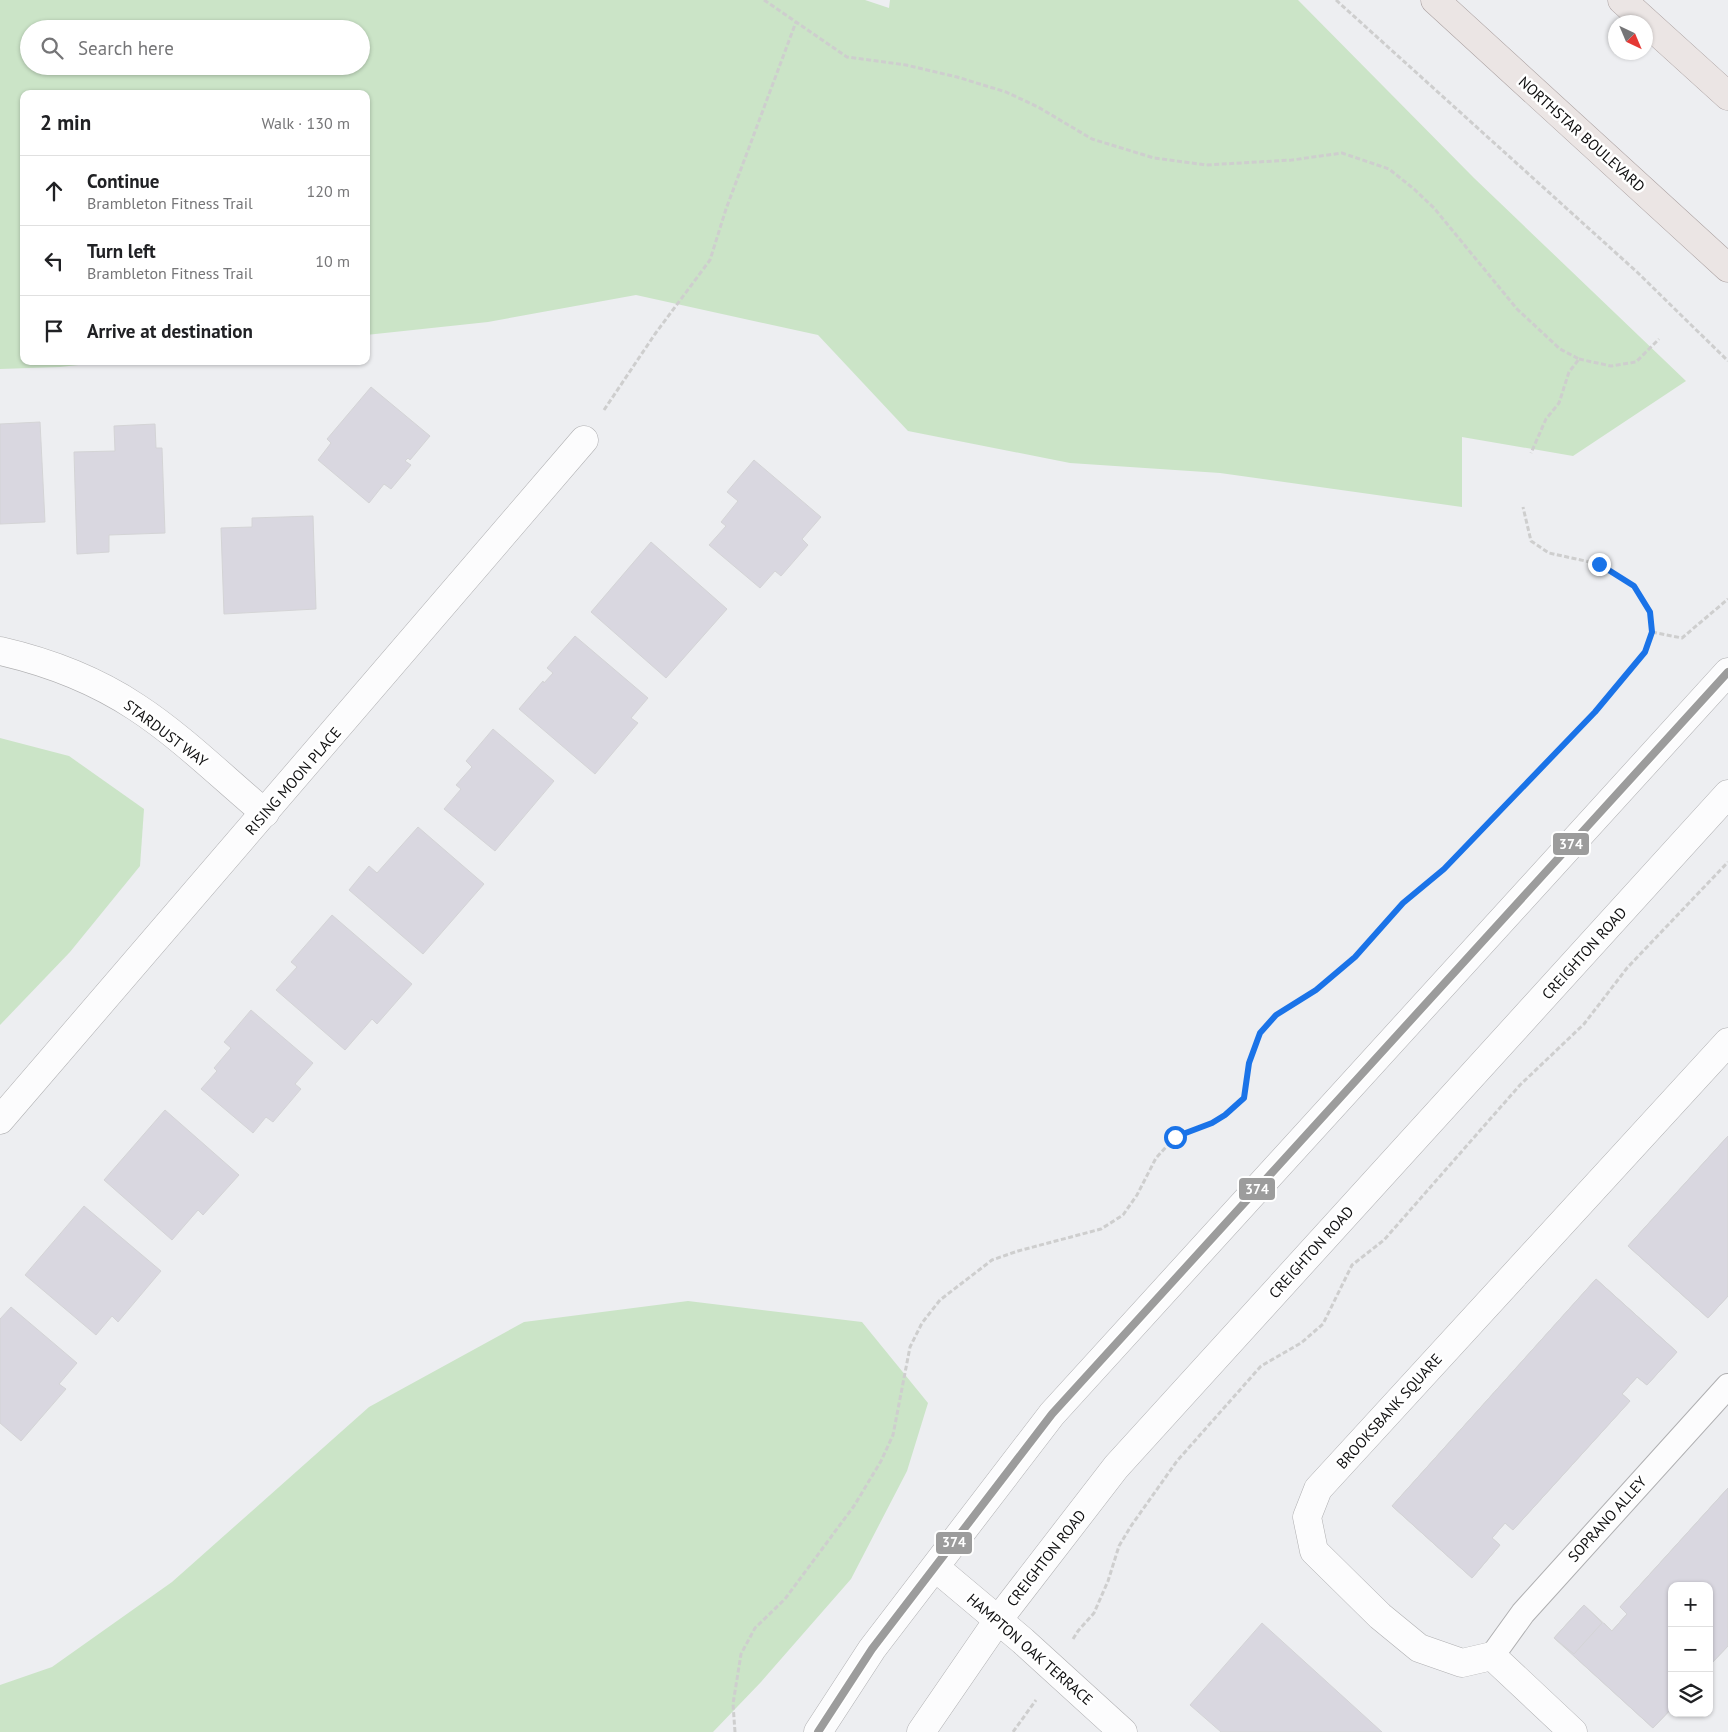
<!DOCTYPE html>
<meta charset="utf-8">
<style>
body{margin:0;font-family:"PT Sans",sans-serif;background:#f6f6f6;color:#202124}
.controls{position:absolute;right:15px;bottom:15px;display:grid;overflow:hidden;border-radius:10px;box-shadow:0 1px 4px #0004}
.controls button{width:45px;height:45px;display:grid;place-items:center;padding:0;border:0;border-bottom:1px solid #e0e0e0;background:#fff;color:#202124;font:25px sans-serif}
.compass{position:absolute;left:1608px;top:15px;width:45px;height:45px;border-radius:50%;background:#fff;box-shadow:0 1px 4px #0004;rotate:136deg}
.stop{position:absolute;width:15px;height:15px;margin:-11px;border:4px solid #1a73e8;border-radius:50%;background:#fff}
.stop.end{background:#1a73e8;border-color:#fff;box-shadow:0 1px 5px #0008}
.list{margin:0;padding:0;list-style:none}
h2{display:flex;justify-content:space-between;align-items:center;height:65px;margin:0;padding:0 20px;font-size:21px}
h2 small{font-size:16px;font-weight:400;color:#757577}
.list li{display:grid;grid-template-columns:32px 1fr auto;gap:15px;align-items:center;box-sizing:border-box;height:70px;padding:0 20px;border-top:1px solid #e0e0e0}
.list b{display:block;font-size:19px;white-space:nowrap}
.list p{margin:0;font-size:16px;white-space:nowrap;color:#757577}
.list em{font-size:16px;font-style:normal;color:#757577}
.icon{flex:none;width:28px;height:28px;fill:none;stroke:currentColor;stroke-width:2;stroke-linecap:round;stroke-linejoin:round}
.map{position:relative;flex:none;width:1728px;height:1732px;overflow:hidden}
.search{position:absolute;background:#fff;box-shadow:0 1px 4px #0004;left:20px;top:20px;width:350px;height:55px;display:flex;align-items:center;gap:12px;box-sizing:border-box;padding:0 18px;border-radius:28px;color:#757577;font-size:19px}
.panel{position:absolute;background:#fff;box-shadow:0 1px 4px #0004;left:20px;top:90px;width:350px;height:275px;border-radius:10px}
.map>svg:first-child{display:block}
</style>
<div class="map">
<svg width="1728" height="1732" viewBox="0 0 1728 1732">
<rect width="100%" height="100%" fill="#edeef1"/>
<g fill="#cbe4c7" fill-rule="evenodd">
<path d="M0 0H865L889 8 890 0H1298L1474 178 1686 381 1573 456 1462 437V507L1220 473 1070 463 908 431 818 335 636 295 488 322 366 335V94H24V361H115L60 367 0 369ZM29 29H361V66H29Z"/>
<path d="M0 738 69 756 144 809 140 866 70 952 0 1025Z"/>
<path d="M688 1301 862 1322 928 1403 907 1471 851 1579 761 1682 713 1732H0V1685L52 1667 172 1582 369 1407 524 1322Z"/>
</g>
<g fill="#d9d7e0" stroke="#d4d4d6">
<path d="M371 387 430 436 410 460 408 458 405 461 411 465 391 489 384 484 369 503 318 460 331 443 327 439Z"/>
<path d="M40 422 45 522 0 524V424Z"/>
<path d="M155 424 156 448H162L165 533 109 535V552L77 554 74 452 115 451 114 426Z"/>
<path d="M754 460 821 517 802 539 808 545 781 576 775 571 760 588 709 545 726 526 721 522 738 501 727 492Z"/>
<path d="M313 516 316 609 224 614 221 528 252 527V518Z"/>
<path d="M651 542 727 609 666 678 591 612Z"/>
<path d="M575 636 648 698 631 718 638 723 595 774 519 709 543 681 544 683 553 673 547 668Z"/>
<path d="M493 729 554 781 495 851 444 809 461 789 456 785 472 767 466 761Z"/>
<path d="M418 827 484 884 423 954 349 890 369 866 377 873Z"/>
<path d="M332 915 412 984 377 1024 372 1019 345 1050 276 990 297 967 291 962Z"/>
<path d="M251 1010 313 1063 295 1084 301 1089 273 1122 266 1117 253 1133 201 1089 217 1071 214 1068 231 1048 224 1042Z"/>
<path d="M165 1110 239 1175 203 1215 198 1210 172 1240 104 1180Z"/>
<path d="M1728 1136V1296L1708 1318 1628 1246Z"/>
<path d="M1728 1136V1296L1708 1318 1628 1246Z"/>
<path d="M84 1206 161 1271 118 1322 112 1316 96 1335 25 1275Z"/>
<path d="M1596 1279 1677 1352 1647 1385 1637 1377 1622 1394 1630 1401 1513 1530 1505 1523 1492 1538 1500 1545 1472 1578 1392 1506Z"/>
<path d="M1596 1279 1677 1352 1647 1385 1637 1377 1622 1394 1630 1401 1513 1530 1505 1523 1492 1538 1500 1545 1472 1578 1392 1506Z"/>
<path d="M11 1307 77 1363 59 1384 66 1389 21 1441 0 1423V1319Z"/>
<path d="M1728 1488V1646L1709 1666V1586H1672V1708L1653 1728 1574 1656 1604 1623 1612 1631 1627 1614 1620 1607Z"/>
<path d="M1728 1488V1646L1709 1666V1586H1672V1708L1653 1728 1554 1638 1584 1605 1612 1631 1627 1614 1620 1607Z"/>
<path d="M1584 1605 1602 1623 1574 1654 1554 1638Z"/>
<path d="M1262 1623 1382 1732H1221L1190 1705Z"/>
</g>
<g fill="none" stroke-linecap="round" stroke-linejoin="round">
<defs>
<path id="service" d="M1492 1656 1523 1613 1728 1386"/>
<g id="minor">
<path d="M0 651C48 662 95 680 136 707 182 737 223 778 265 813"/>
<path d="M0 1120 584 440"/>
<path d="M936 1568 1023 1641 1123 1732"/>
<path d="M1573 1732 1492 1656 1462 1663 1419 1648 1380 1616 1314 1551 1307 1517 1318 1489 1728 1042"/>
</g>
<g id="tertiary">
<path d="M818 1732 872 1649 1052 1414 1728 672"/>
<path d="M921 1732 998 1620 1116 1467 1728 794"/>
</g>
<g id="primary">
<path d="M1435 0 1728 268"/>
<path d="M1622 0 1728 96"/>
</g>
</defs>
<use href="#service" stroke="#afafb1" stroke-width="26"/>
<use href="#minor" stroke="#afafb1" stroke-width="29"/>
<use href="#tertiary" stroke="#afafb1" stroke-width="29"/>
<use href="#primary" stroke="#aaa0a0" stroke-width="29"/>
<g stroke="#cecece" stroke-width="3" stroke-dasharray="5 2.5" stroke-linecap="butt">
<path d="M764 0 847 57 906 65 957 77 1006 92 1038 107 1092 139 1154 158 1206 165 1292 160 1342 153 1389 169 1414 189 1434 208 1517 309 1560 349 1579 359 1569 372 1559 403 1546 419 1531 453"/>
<path d="M1336 0 1637 272 1728 361"/>
<path d="M1579 359 1611 366 1636 362 1659 339"/>
<path d="M604 410 655 334 710 260 726 209 796 22"/>
<path d="M1652 632 1682 638 1728 599"/>
<path d="M1073 1639 1078 1631 1094 1613 1108 1581 1119 1546 1131 1526 1177 1461 1261 1366 1301 1343 1323 1324 1352 1265 1384 1240 1520 1085 1584 1024 1627 968 1728 862"/>
<path d="M735 1732 733 1704 741 1654 755 1628 785 1599 854 1506 881 1461 893 1435 910 1347 922 1323 940 1300 992 1260 1018 1251 1101 1229 1123 1215 1137 1195 1156 1158 1175 1137 1212 1123 1225 1115 1244 1098 1249 1063 1260 1033 1276 1015 1316 990 1355 957 1403 903 1444 869 1595 712 1645 652 1652 632 1650 612 1635 586 1599 564 1549 553 1531 541 1523 507"/>
<path d="M1013 1732 1036 1700"/>
</g>
<use href="#service" stroke="#fcfcfd" stroke-width="24"/>
<use href="#minor" stroke="#fcfcfd" stroke-width="28"/>
<use href="#tertiary" stroke="#fcfcfd" stroke-width="28"/>
<use href="#primary" stroke="#ebe5e4" stroke-width="28"/>
<defs>
<path id="bus-1" d="M818 1732 872 1649 1052 1414 1728 672"/>
</defs>
<use href="#bus-1" stroke="#fff" stroke-width="11"/>
<use href="#bus-1" stroke="#9c9c9c" stroke-width="8"/>
</g>
<g fill="none" stroke-linecap="round" stroke-linejoin="round">
<path stroke="#1a73e8" stroke-width="6" d="M1175 1137 1212 1123 1225 1115 1244 1098 1249 1063 1260 1033 1276 1015 1316 990 1355 957 1403 903 1444 869 1595 712 1645 652 1652 632 1650 612 1634 586 1599 564"/>
</g>
<g text-anchor="middle" dominant-baseline="central" stroke-width="5" stroke-linejoin="round" paint-order="stroke">
<g font-size="15" fill="#0f0f10" stroke="#fff">
<text transform="translate(1582 134) rotate(42)">NORTHSTAR BOULEVARD</text>
<text transform="translate(166 733) rotate(37)">STARDUST WAY</text>
<text transform="translate(293 781) rotate(-49)">RISING MOON PLACE</text>
<text transform="translate(1584 953) rotate(-48)">CREIGHTON ROAD</text>
<text transform="translate(1311 1252) rotate(-48)">CREIGHTON ROAD</text>
<text transform="translate(1389 1411) rotate(-48)">BROOKSBANK SQUARE</text>
<text transform="translate(1607 1519) rotate(-48)">SOPRANO ALLEY</text>
<text transform="translate(1046 1558) rotate(-52)">CREIGHTON ROAD</text>
<text transform="translate(1030 1649) rotate(41)">HAMPTON OAK TERRACE</text>
</g>
</g>
<g stroke="#fff" stroke-width="2">
<rect x="1552" y="832" width="38" height="24" rx="5" fill="#9c9c9c"/>
<rect x="1238" y="1177" width="38" height="24" rx="5" fill="#9c9c9c"/>
<rect x="935" y="1531" width="38" height="24" rx="5" fill="#9c9c9c"/>
</g>
<g font-size="14" text-anchor="middle" font-weight="bold" fill="#fff">
<text x="1571" y="849">374</text>
<text x="1257" y="1194">374</text>
<text x="954" y="1547">374</text>
</g>
</svg>
<div class="controls">
<button>+</button>
<button>−</button>
<button><svg class="icon" aria-label="layers" viewBox="0 0 24 24"><path d="M12 4l9 5-9 5-9-5zM3 14l9 5 9-5"/></svg></button>
</div>
<svg class="compass" viewBox="-18 -18 36 36"><path d="M0-13l5 13h-10z" fill="#e53935"/><path d="M0 13l5-13h-10z" fill="#757577"/></svg>
<div class="stop" style="left:1175px;top:1137px"></div>
<div class="stop end" style="left:1599px;top:564px"></div>
<div class="search"><svg class="icon" aria-label="search" viewBox="0 0 24 24"><circle cx="10" cy="10" r="6"/><path d="M15 15l6 6"/></svg>Search here</div>
<section class="panel">
<h2>2 min<small>Walk · 130 m</small></h2>
<ul class="list">
<li><svg class="icon" aria-label="ahead" viewBox="0 0 24 24"><path d="M12 20V5M6 11l6-6 6 6"/></svg><div><b>Continue</b><p>Brambleton Fitness Trail</p></div><em>120 m</em></li>
<li><svg class="icon" aria-label="left" viewBox="0 0 24 24"><path d="M17 20v-9H6M10 6l-5 5 5 5"/></svg><div><b>Turn left</b><p>Brambleton Fitness Trail</p></div><em>10 m</em></li>
<li><svg class="icon" aria-label="arrive" viewBox="0 0 24 24"><path d="M6 21V4h12l-3 4 3 4H6"/></svg><div><b>Arrive at destination</b></div></li>
</ul>
</section>
</div>
